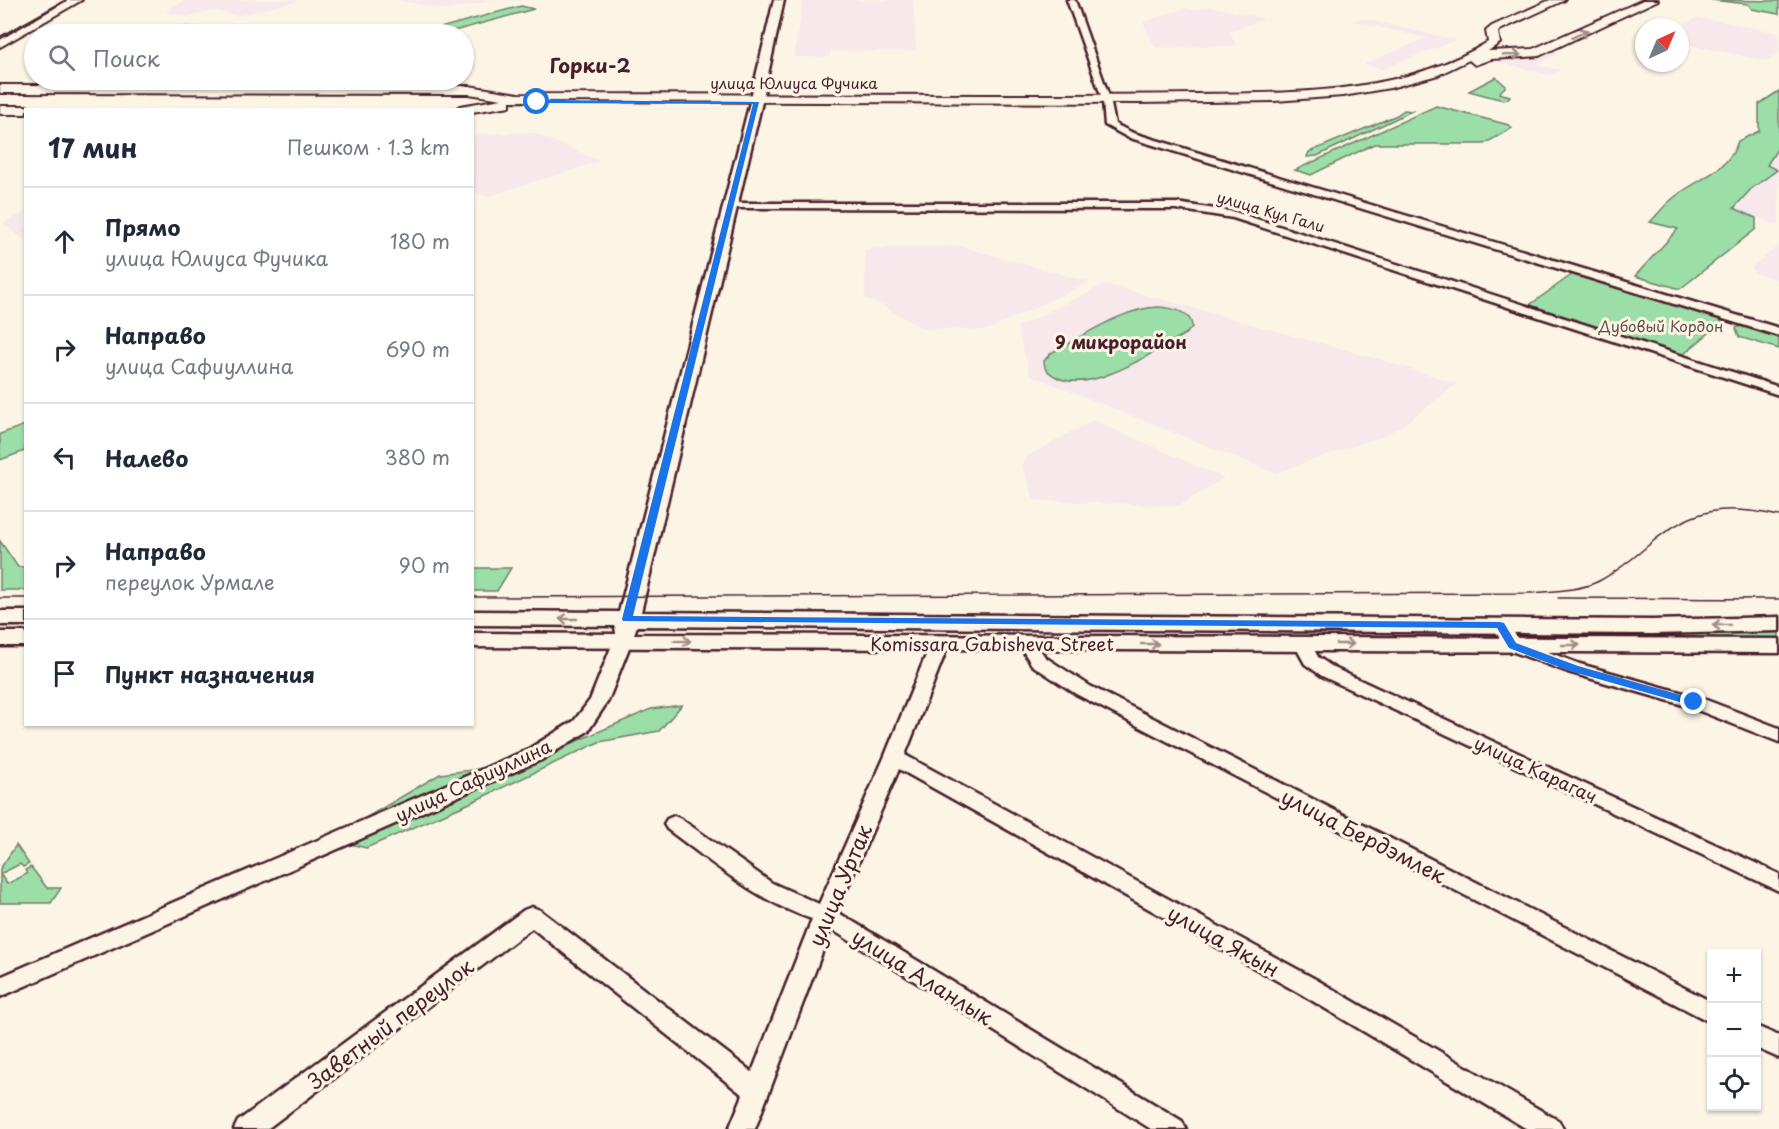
<!DOCTYPE html>
<html lang="ru">
<meta charset="utf-8">
<style>
body{margin:0;font-family:"Playpen Sans",sans-serif;background:#f6f6f7;color:#1f2937}
.controls{position:absolute;right:18px;bottom:18px;display:grid;overflow:hidden;border-radius:0px;box-shadow:0 2px 4px #0004}
.controls button{width:54px;height:54px;display:grid;place-items:center;padding:0;border:0;border-bottom:2px solid #e0e1e3;background:#fff;color:#1f2937;font:30px sans-serif}
.compass{position:absolute;left:1635px;top:18px;width:54px;height:54px;border-radius:50%;background:#fff;box-shadow:0 2px 4px #0004;rotate:44deg}
.stop{position:absolute;width:18px;height:18px;margin:-14px;border:4px solid #1a73e8;border-radius:50%;background:#fff}
.stop.end{background:#1a73e8;border-color:#fff;box-shadow:0 2px 6px #0008}
.list{margin:0;padding:0;list-style:none}
h2{display:flex;justify-content:space-between;align-items:center;height:78px;margin:0;padding:0 24px;font-size:26px}
h2 small{font-size:20px;font-weight:400;color:#747a83}
.list li{display:grid;grid-template-columns:39px 1fr auto;gap:18px;align-items:center;box-sizing:border-box;height:108px;padding:0 24px;border-top:2px solid #e0e1e3}
.list b{display:block;font-size:22px;white-space:nowrap}
.list p{margin:0;font-size:20px;white-space:nowrap;color:#747a83}
.list em{font-size:20px;font-style:normal;color:#747a83}
.icon{flex:none;width:33px;height:33px;fill:none;stroke:currentColor;stroke-width:2;stroke-linecap:round;stroke-linejoin:round}
.map{position:relative;flex:none;width:1779px;height:1129px;overflow:hidden}
.search{position:absolute;background:#fff;box-shadow:0 2px 4px #0004;left:24px;top:24px;width:450px;height:66px;display:flex;align-items:center;gap:15px;box-sizing:border-box;padding:0 21px;border-radius:33px;color:#747a83;font-size:22px}
.panel{position:absolute;background:#fff;box-shadow:0 2px 4px #0004;left:24px;top:108px;width:450px;height:618px;border-radius:0px}
.map>svg:first-child{display:block}
</style>
<div class="map">
<svg width="1779" height="1129" viewBox="0 0 1779 1129">
<rect width="100%" height="100%" fill="#fcf5e5"/>
<filter id="ink" filterUnits="userSpaceOnUse"><feTurbulence type="fractalNoise" baseFrequency=".0167" numOctaves="2"/><feDisplacementMap in="SourceGraphic" scale="12" xChannelSelector="R" yChannelSelector="G"/><feConvolveMatrix kernelMatrix="1 2 1 2 8 2 1 2 1" color-interpolation-filters="sRGB"/></filter>
<g filter="url(#ink)">
<g fill="#f6e8eb">
<path d="M185 0H295L298 1 237 16 214 10 186 17 165 12Z"/>
<path d="M398 0H546L489 1 447 10Z"/>
<path d="M803 0H913L916 51H830V57H794Z"/>
<path d="M1209 6 1265 19 1229 31 1236 46 1155 47 1143 22 1185 8 1194 10Z"/>
<path d="M1698 17 1779 33V53L1766 61 1680 43V27H1678Z"/>
<path d="M1360 18 1456 40 1382 69 1364 64 1426 38 1353 21Z"/>
<path d="M187 24 227 34H145L179 26Z"/>
<path d="M1549 51 1560 53 1536 65 1561 70 1548 75 1491 60 1532 56Z"/>
<path d="M534 133 600 161 486 197 473 190V137L482 134Z"/>
<path d="M1779 146V226L1734 208 1751 189 1777 170 1766 165Z"/>
<path d="M25 212V241L3 223Z"/>
<path d="M1779 245V280L1754 273 1752 267Z"/>
<path d="M959 246 1090 282 987 330 923 329 884 306 865 299V249Z"/>
<path d="M1106 284 1385 361 1457 384 1403 425 1383 436 1275 473 1030 375 1017 327Z"/>
<path d="M1093 420 1224 478 1179 506 1034 500 1022 465 1028 456Z"/>
</g>
<g fill="#9bdea8" stroke="#727e6a" stroke-width="1.5">
<path d="M1711 0 1779 1V14L1752 9 1748 4Z"/>
<path d="M521 6 534 9 443 34H418Z"/>
<path d="M1496 77 1506 86 1499 93 1510 96 1508 99 1503 100 1469 91Z"/>
<path d="M1779 91V146L1767 165 1777 170 1751 189 1734 208 1756 218V229L1680 289 1635 276 1678 229 1650 222C1657 215 1663 207 1670 201 1692 180 1728 174 1738 141L1759 131V104Z"/>
<path d="M1436 106 1509 125 1512 128 1484 144H1374L1311 175 1295 170Z"/>
<path d="M1404 110 1412 111 1317 156 1307 157 1309 152 1397 115Z"/>
<path d="M1577 271 1728 317 1678 359 1524 309Z"/>
<path d="M1159 307C1172 308 1192 312 1192 327L1187 333C1154 350 1078 407 1045 368L1044 361 1051 353C1082 337 1124 307 1159 307Z"/>
<path d="M1746 324 1779 335V349L1739 337 1736 328Z"/>
<path d="M25 425V451L0 460V434Z"/>
<path d="M0 541 18 567H25V590H0Z"/>
<path d="M473 568H511L497 591H473Z"/>
<path d="M1513 630H1779V643L1520 641Z"/>
<path d="M682 705 659 731 599 742 470 803 366 848 330 839 440 774 526 763 651 709Z"/>
<path d="M16 845 29 864 23 867 20 864 0 874 7 884 27 874 25 870 31 867 47 888H61L51 903H0V869Z"/>
</g>
<g fill="none" stroke-linecap="round" stroke-linejoin="round">
<defs>
<g id="minor">
<path d="M1067 0H1075L1110 99 1115 124 1133 133 1779 328V336L1127 137 1105 125 1103 101Z"/>
<path d="M730 203H1176L1235 212 1779 387V395L1233 218 1176 209 726 208V204Z"/>
<path d="M1501 620 1507 621 1519 641 1580 664 1701 698 1779 728V742L1687 706 1568 672 1506 649 1492 625 1495 621Z"/>
<path d="M623 634 629 636 632 640 608 701 588 731 541 760 0 997V977L527 750 574 721 590 700 614 640 617 636Z"/>
<path d="M940 637 946 639 949 643 905 755 1317 980 1559 1121 1563 1129H1527L1301 994 899 769 837 912 1182 1121 1186 1129H1151L831 929 755 1129H729L743 1095 532 928 267 1129H234L238 1121 524 910 532 907 540 910 752 1072 812 919C757 901 713 863 667 829L664 824 667 819 674 816 681 819 772 883 819 904 884 758 931 643 934 639Z"/>
<path d="M1027 637 1033 639 1045 657 1090 686 1712 1002V1023L1076 694 1032 665 1018 643 1021 639Z"/>
<path d="M1303 638 1309 640 1318 657 1334 668 1779 874V891L1322 676 1305 664 1294 644 1297 640Z"/>
<path d="M1756 1026 1779 1036V1058L1756 1048Z"/>
</g>
<g id="tertiary">
<path d="M774 0H784L762 102 641 612 1652 620 1779 617V631L1652 634 637 626 634 634 1779 639V653L472 647V633L616 634 615 626 472 625V611L619 612 750 102Z"/>
<rect x="0" y="611" width="26" height="14"/>
<rect x="0" y="632" width="26" height="14"/>
</g>
<g id="secondary">
<path d="M68 0H82L0 47V38Z"/>
<path d="M1550 0H1565L1500 30 1498 32 1500 43 1488 51 1533 49 1643 0H1658L1539 56 1491 59 1475 65 1469 60 1438 75 1390 88 1343 96 1275 101 1138 103 510 101V106L472 112V110H454L460 106 502 99 469 94 0 93V85L469 86 518 94C674 94 829 95 985 95 1056 95 1126 95 1196 94 1294 93 1401 95 1488 42L1486 31 1492 26Z"/>
<path d="M0 106H26L32 110H26V114H0Z"/>
</g>
</defs>
<use href="#minor" stroke="#4a1f2b" stroke-width="5"/>
<use href="#tertiary" stroke="#4a1f2b" stroke-width="5"/>
<use href="#secondary" stroke="#4a1f2b" stroke-width="4"/>
<use href="#minor" fill="#fcf5e5" fill-rule="evenodd"/>
<use href="#tertiary" fill="#fcf5e5" fill-rule="evenodd"/>
<use href="#secondary" fill="#fcf5e5" fill-rule="evenodd"/>
<g stroke="#4a1f2b" stroke-width="1.5">
<path d="M0 39 67 0"/>
<path d="M472 597 1532 593C1554 591 1579 591 1599 581 1618 571 1635 557 1651 543 1694 507 1725 504 1779 516"/>
<path d="M0 598H26"/>
<path d="M1558 598 1779 599"/>
</g>
</g>
<defs><path id="oneway-shaft" d="M-6 0H5M1.5-3L5.5 0L1.5 3" fill="none" stroke-width="1.6" stroke-linecap="round" stroke-linejoin="round" transform="scale(1.5)"/></defs>
<g stroke="#a38a88">
<use href="#oneway-shaft" transform="translate(1580 34) rotate(-25)"/>
<use href="#oneway-shaft" transform="translate(1512 55) rotate(-1)"/>
<use href="#oneway-shaft" transform="translate(568 619) rotate(-180)"/>
<use href="#oneway-shaft" transform="translate(1721 625) rotate(179)"/>
<use href="#oneway-shaft" transform="translate(682 641) rotate(1)"/>
<use href="#oneway-shaft" transform="translate(1150 644)"/>
<use href="#oneway-shaft" transform="translate(1345 644)"/>
<use href="#oneway-shaft" transform="translate(1571 645)"/>
</g>
</g>
<path fill="#1a73e8" d="M537 100 759 102 633 616 1500 622 1504 623 1516 643 1578 666 1698 700 1699 702 1694 706 1570 671 1509 648 1497 628 623 621 622 619 753 104 535 103Z"/>
<g text-anchor="middle" dominant-baseline="central" stroke-width="6" stroke-linejoin="round" paint-order="stroke">
<g font-size="15" fill="#4a1f2b" stroke="#fcf5e5">
<text x="794" y="82">улица Юлиуса Фучика</text>
<text transform="translate(1271 211) rotate(16)">улица Кул Гали</text>
</g>
<g font-size="15" fill="#5e4f4a" stroke="#fcf5e5">
<text x="1661" y="325">Дубовый Кордон</text>
</g>
<g font-size="18" font-weight="bold" fill="#4a1f2b" stroke="#fcf5e5">
<text x="1121" y="341">9 микрорайон</text>
</g>
<g font-size="18" fill="#4a1f2b" stroke="#fcf5e5">
<text x="992" y="643">Komissara Gabisheva Street</text>
<text transform="translate(1536 769) rotate(25)">улица Карагач</text>
<text transform="translate(473 780) rotate(-25)">улица Сафиуллина</text>
</g>
<g font-size="20" font-weight="bold" fill="#4a1f2b" stroke="#fcf5e5">
<text x="590" y="65">Горки-2</text>
</g>
<g font-size="21" fill="#4a1f2b" stroke="#fcf5e5">
<text transform="translate(1364 835) rotate(27)">улица Бердэмлек</text>
<text transform="translate(839 885) rotate(-67)">улица Уртак</text>
<text transform="translate(1224 940) rotate(29)">улица Якын</text>
<text transform="translate(923 976) rotate(32)">улица Аланлык</text>
<text transform="translate(390 1023) rotate(-37)">Заветный переулок</text>
</g>
</g>
</svg>
<div class="controls">
<button>+</button>
<button>−</button>
<button><svg class="icon" aria-label="locate" viewBox="0 0 24 24"><circle cx="12" cy="12" r="6"/><path d="M12 2v4M12 18v4M2 12h4M18 12h4"/></svg></button>
</div>
<svg class="compass" viewBox="-18 -18 36 36"><path d="M0-13l5 13h-10z" fill="#e53935"/><path d="M0 13l5-13h-10z" fill="#747a83"/></svg>
<div class="stop" style="left:537px;top:102px"></div>
<div class="stop end" style="left:1694px;top:702px"></div>
<div class="search"><svg class="icon" aria-label="search" viewBox="0 0 24 24"><circle cx="10" cy="10" r="6"/><path d="M15 15l6 6"/></svg>Поиск</div>
<section class="panel">
<h2>17 мин<small>Пешком · 1.3 km</small></h2>
<ul class="list">
<li><svg class="icon" aria-label="ahead" viewBox="0 0 24 24"><path d="M12 20V5M6 11l6-6 6 6"/></svg><div><b>Прямо</b><p>улица Юлиуса Фучика</p></div><em>180 m</em></li>
<li><svg class="icon" aria-label="right" viewBox="0 0 24 24"><path d="M7 20v-9h11M14 6l5 5-5 5"/></svg><div><b>Направо</b><p>улица Сафиуллина</p></div><em>690 m</em></li>
<li><svg class="icon" aria-label="left" viewBox="0 0 24 24"><path d="M17 20v-9H6M10 6l-5 5 5 5"/></svg><div><b>Налево</b></div><em>380 m</em></li>
<li><svg class="icon" aria-label="right" viewBox="0 0 24 24"><path d="M7 20v-9h11M14 6l5 5-5 5"/></svg><div><b>Направо</b><p>переулок Урмале</p></div><em>90 m</em></li>
<li><svg class="icon" aria-label="arrive" viewBox="0 0 24 24"><path d="M6 21V4h12l-3 4 3 4H6"/></svg><div><b>Пункт назначения</b></div></li>
</ul>
</section>
</div>
